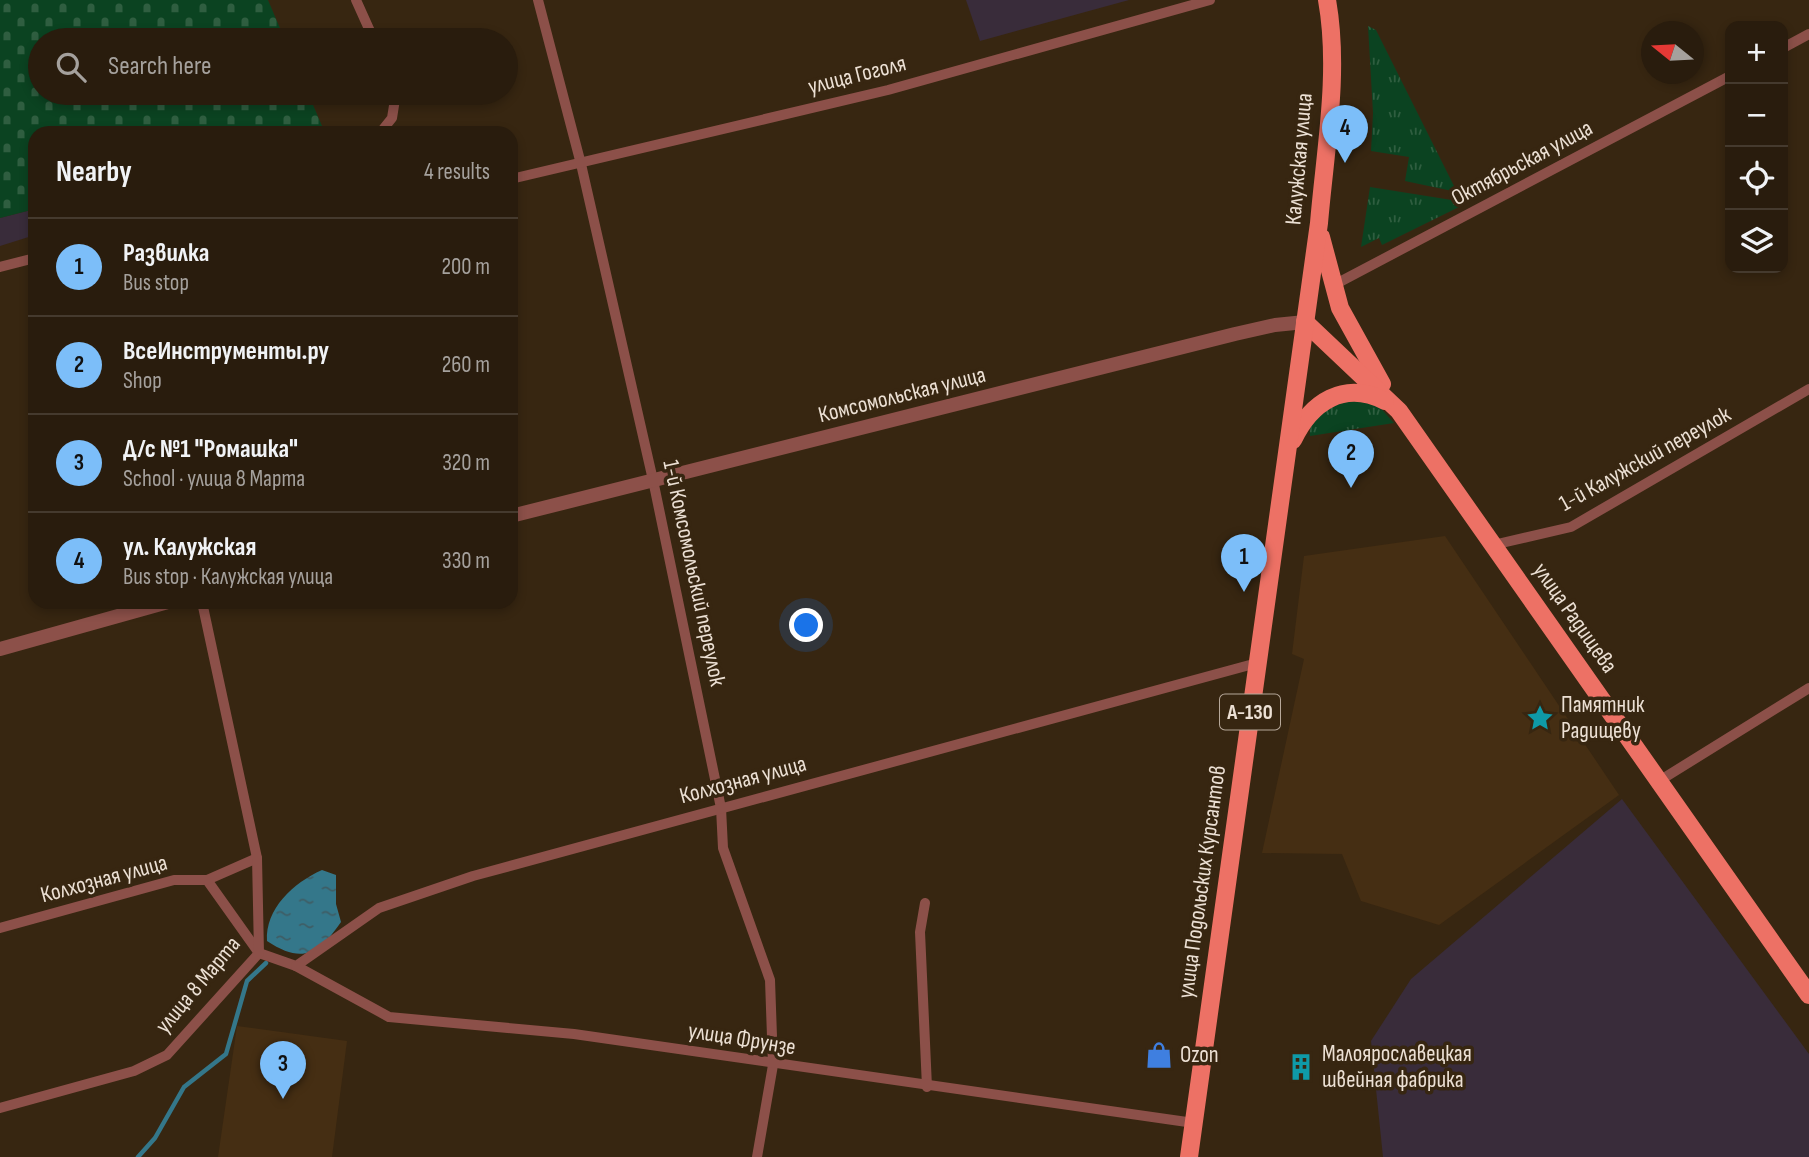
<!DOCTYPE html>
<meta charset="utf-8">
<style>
body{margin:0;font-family:"Sofia Sans Condensed",sans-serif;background:#35291b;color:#f1f3f6}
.controls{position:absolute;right:21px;top:21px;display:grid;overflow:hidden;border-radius:14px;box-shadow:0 4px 10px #0003}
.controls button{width:63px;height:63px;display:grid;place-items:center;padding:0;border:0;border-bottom:2px solid #453a2e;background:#291c0d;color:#f1f3f6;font:35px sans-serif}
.compass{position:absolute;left:1641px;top:21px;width:63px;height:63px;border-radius:50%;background:#291c0d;box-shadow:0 4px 10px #0003;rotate:288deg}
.you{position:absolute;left:807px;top:626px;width:24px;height:24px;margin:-18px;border:5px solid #fff;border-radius:50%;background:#1a73e8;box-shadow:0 0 0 10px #1a73e833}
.badge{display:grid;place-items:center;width:46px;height:46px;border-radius:50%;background:#7cbef9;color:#111;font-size:23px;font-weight:700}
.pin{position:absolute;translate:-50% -58px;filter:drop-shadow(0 2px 4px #0008)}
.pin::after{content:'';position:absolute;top:37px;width:24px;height:21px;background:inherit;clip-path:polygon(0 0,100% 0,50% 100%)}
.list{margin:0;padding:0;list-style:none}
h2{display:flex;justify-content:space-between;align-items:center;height:91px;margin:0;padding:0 28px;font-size:30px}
h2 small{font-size:23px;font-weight:400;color:#a5a19d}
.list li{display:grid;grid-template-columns:46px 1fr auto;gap:21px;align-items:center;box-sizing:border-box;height:98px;padding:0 28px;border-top:2px solid #453a2e}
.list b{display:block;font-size:26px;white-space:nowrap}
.list p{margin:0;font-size:23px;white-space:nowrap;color:#a5a19d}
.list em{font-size:23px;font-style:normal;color:#a5a19d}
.icon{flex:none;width:38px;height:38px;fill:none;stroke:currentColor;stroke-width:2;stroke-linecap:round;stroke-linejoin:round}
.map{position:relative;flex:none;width:1809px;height:1157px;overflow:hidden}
.search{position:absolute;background:#291c0d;box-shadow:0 4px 10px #0003;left:28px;top:28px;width:490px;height:77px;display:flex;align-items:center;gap:18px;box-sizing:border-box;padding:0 24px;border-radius:38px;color:#a5a19d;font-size:26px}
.panel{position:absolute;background:#291c0d;box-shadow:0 4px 10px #0003;left:28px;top:126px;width:490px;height:483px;border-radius:21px}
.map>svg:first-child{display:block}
</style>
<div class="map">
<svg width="1809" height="1157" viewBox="0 0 1809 1157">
<defs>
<pattern id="grass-tufts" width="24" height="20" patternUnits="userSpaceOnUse" patternTransform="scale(1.75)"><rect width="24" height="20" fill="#0b4321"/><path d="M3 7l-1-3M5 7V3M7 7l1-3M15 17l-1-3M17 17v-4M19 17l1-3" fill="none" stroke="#2f5e40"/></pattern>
<pattern id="cemetery-stones" width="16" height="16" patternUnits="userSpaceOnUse" patternTransform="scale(1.75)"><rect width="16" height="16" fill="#0b4321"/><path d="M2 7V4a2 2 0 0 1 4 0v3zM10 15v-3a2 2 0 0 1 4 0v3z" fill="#2f5e40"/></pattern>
<pattern id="water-ripples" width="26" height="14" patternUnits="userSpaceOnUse" patternTransform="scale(1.75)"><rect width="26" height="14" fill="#34778a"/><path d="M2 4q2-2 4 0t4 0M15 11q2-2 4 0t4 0" fill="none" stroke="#3e5d65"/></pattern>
</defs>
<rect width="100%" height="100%" fill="#372611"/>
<g fill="#452e13">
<path d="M1445 536 1619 795 1439 925 1361 901 1342 854 1262 853 1304 659 1292 654 1304 556Z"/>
<path d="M237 1026 347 1041 332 1157H218Z"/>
</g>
<g fill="#392c3a">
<path d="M966 0H1129L980 41Z"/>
<path d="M35 209V235L0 246V218Z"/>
<path d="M1622 799 1809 1054V1157H1383L1371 1041 1411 979Z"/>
</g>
<g fill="url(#grass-tufts)">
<path d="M1368 26 1376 30 1457 192 1405 181 1409 157 1371 151 1373 113Z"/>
<path d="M1370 187 1458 201 1461 206 1382 245 1379 238 1361 247Z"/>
<path d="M1354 398 1378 405 1394 423 1310 436C1308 414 1337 404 1354 398Z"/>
</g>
<path fill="url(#cemetery-stones)" d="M0 0H268L285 40H40V93H308L325 133H35V209L0 218Z"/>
<path fill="url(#water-ripples)" d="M322 870 336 875V904L341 922C318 955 302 964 267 941 265 909 293 883 322 870Z"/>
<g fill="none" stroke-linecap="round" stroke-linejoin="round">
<path stroke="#34778a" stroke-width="4.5" d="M138 1157 155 1138 184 1087 226 1054 247 981 266 963"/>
<g stroke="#8c5049" stroke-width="10">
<path d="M356 0 374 40"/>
<path d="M538 0 581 164 653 480 721 808 723 848 770 980 773 1065 757 1157"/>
<path d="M1783 48 1809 34"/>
<path d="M380 133 392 118 396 93"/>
<path d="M511 179 888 90 1210 0"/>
<path d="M0 267 35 258"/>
<path d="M1332 286 1730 76"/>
<path d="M1493 545 1571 527 1809 389"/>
<path d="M1659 781 1809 688"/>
<path d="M207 880 259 953 296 966 379 908 473 876 1257 663"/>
<path d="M925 903 920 932 927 1087"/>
<path d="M0 928 174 880H207L257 858"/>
<path d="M296 966 389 1017 574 1034 1194 1123"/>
<path d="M0 1108 134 1071 167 1055 259 953 257 858 202 602"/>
</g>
<g stroke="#8c5049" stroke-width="14">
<path d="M511 516 1235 334 1275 325 1305 322"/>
<path d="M0 649 168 602"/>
</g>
<g stroke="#ed7165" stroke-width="18">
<path d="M1321 237 1340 308 1382 384"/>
<path d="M1305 322 1399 411 1809 995"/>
<path d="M1293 440C1311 402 1344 380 1385 401"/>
<path d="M1189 1157 1319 223C1325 151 1340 72 1327 0"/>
</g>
</g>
<defs>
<symbol id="sight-bare" viewBox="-9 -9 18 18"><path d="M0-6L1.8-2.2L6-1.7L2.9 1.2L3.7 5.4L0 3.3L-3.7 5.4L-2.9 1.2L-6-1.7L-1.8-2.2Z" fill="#0f9aa8" stroke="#372611" stroke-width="2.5" paint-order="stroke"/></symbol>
<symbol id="shop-bare" viewBox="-9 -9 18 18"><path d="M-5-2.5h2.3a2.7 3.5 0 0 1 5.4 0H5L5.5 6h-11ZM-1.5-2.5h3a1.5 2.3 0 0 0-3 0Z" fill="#3f7fe0" stroke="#372611" stroke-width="2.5" paint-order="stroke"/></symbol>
<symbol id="building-bare" viewBox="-9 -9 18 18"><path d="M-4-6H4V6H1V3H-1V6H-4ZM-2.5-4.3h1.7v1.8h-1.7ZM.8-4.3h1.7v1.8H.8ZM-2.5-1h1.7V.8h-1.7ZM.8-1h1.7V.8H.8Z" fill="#0f9aa8" stroke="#372611" stroke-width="2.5" paint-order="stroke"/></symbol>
</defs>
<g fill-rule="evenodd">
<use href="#sight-bare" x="1521" y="699" width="38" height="38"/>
<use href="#shop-bare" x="1140" y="1036" width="38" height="38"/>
<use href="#building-bare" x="1282" y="1048" width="38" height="38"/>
</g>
<g text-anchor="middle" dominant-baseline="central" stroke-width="7" stroke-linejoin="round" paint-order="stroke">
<rect fill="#372611" stroke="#b6a89a" stroke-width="2" x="1220" y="694.5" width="60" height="35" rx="5"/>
<g font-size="21" font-weight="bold" fill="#ece0d4">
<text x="1250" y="712">А-130</text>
</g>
<g font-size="23" fill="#ece0d4" stroke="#372611">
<text transform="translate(857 75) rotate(-14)">улица Гоголя</text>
<text transform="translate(1299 159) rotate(-85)">Калужская улица</text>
<text transform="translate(1522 163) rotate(-28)">Октябрьская улица</text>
<text transform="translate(902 395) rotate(-14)">Комсомольская улица</text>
<text transform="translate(1645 459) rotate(-29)">1-й Калужский переулок</text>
<text transform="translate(694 573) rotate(78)">1-й Комсомольский переулок</text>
<text transform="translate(1575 618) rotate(55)">улица Радищева</text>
<text transform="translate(743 780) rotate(-15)">Колхозная улица</text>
<text transform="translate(104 879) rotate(-15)">Колхозная улица</text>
<text transform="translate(1202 882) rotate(-82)">улица Подольских Курсантов</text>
<text transform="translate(198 985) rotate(-50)">улица 8 Марта</text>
<text transform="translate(742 1039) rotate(9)">улица Фрунзе</text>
</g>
<g font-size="23" fill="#ece0d4" stroke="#372611" text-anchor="start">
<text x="1561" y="705">Памятник<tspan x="1561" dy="26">Радищеву</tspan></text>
<text x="1322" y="1054">Малоярославецкая<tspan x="1322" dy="26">швейная фабрика</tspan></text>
<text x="1180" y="1055">Ozon</text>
</g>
</g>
</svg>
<div class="controls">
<button>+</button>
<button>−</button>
<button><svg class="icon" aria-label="locate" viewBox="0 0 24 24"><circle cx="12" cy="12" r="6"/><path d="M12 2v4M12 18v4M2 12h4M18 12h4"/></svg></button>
<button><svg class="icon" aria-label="layers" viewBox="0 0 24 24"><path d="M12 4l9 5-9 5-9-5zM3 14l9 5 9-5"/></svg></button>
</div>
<svg class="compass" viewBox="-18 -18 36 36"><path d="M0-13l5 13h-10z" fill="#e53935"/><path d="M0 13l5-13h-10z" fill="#a5a19d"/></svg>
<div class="you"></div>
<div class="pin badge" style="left:1244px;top:592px">1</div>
<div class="pin badge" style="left:1351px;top:488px">2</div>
<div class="pin badge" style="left:283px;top:1099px">3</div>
<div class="pin badge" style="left:1345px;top:163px">4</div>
<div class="search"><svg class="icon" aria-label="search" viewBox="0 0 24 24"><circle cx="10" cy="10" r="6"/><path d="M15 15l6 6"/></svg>Search here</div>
<section class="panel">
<h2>Nearby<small>4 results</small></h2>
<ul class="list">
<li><span class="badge">1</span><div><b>Развилка</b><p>Bus stop</p></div><em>200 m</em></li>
<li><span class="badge">2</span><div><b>ВсеИнструменты.ру</b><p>Shop</p></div><em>260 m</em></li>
<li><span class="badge">3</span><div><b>Д/с №1 &quot;Ромашка&quot;</b><p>School · улица 8 Марта</p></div><em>320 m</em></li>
<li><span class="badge">4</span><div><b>ул. Калужская</b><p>Bus stop · Калужская улица</p></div><em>330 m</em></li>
</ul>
</section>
</div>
